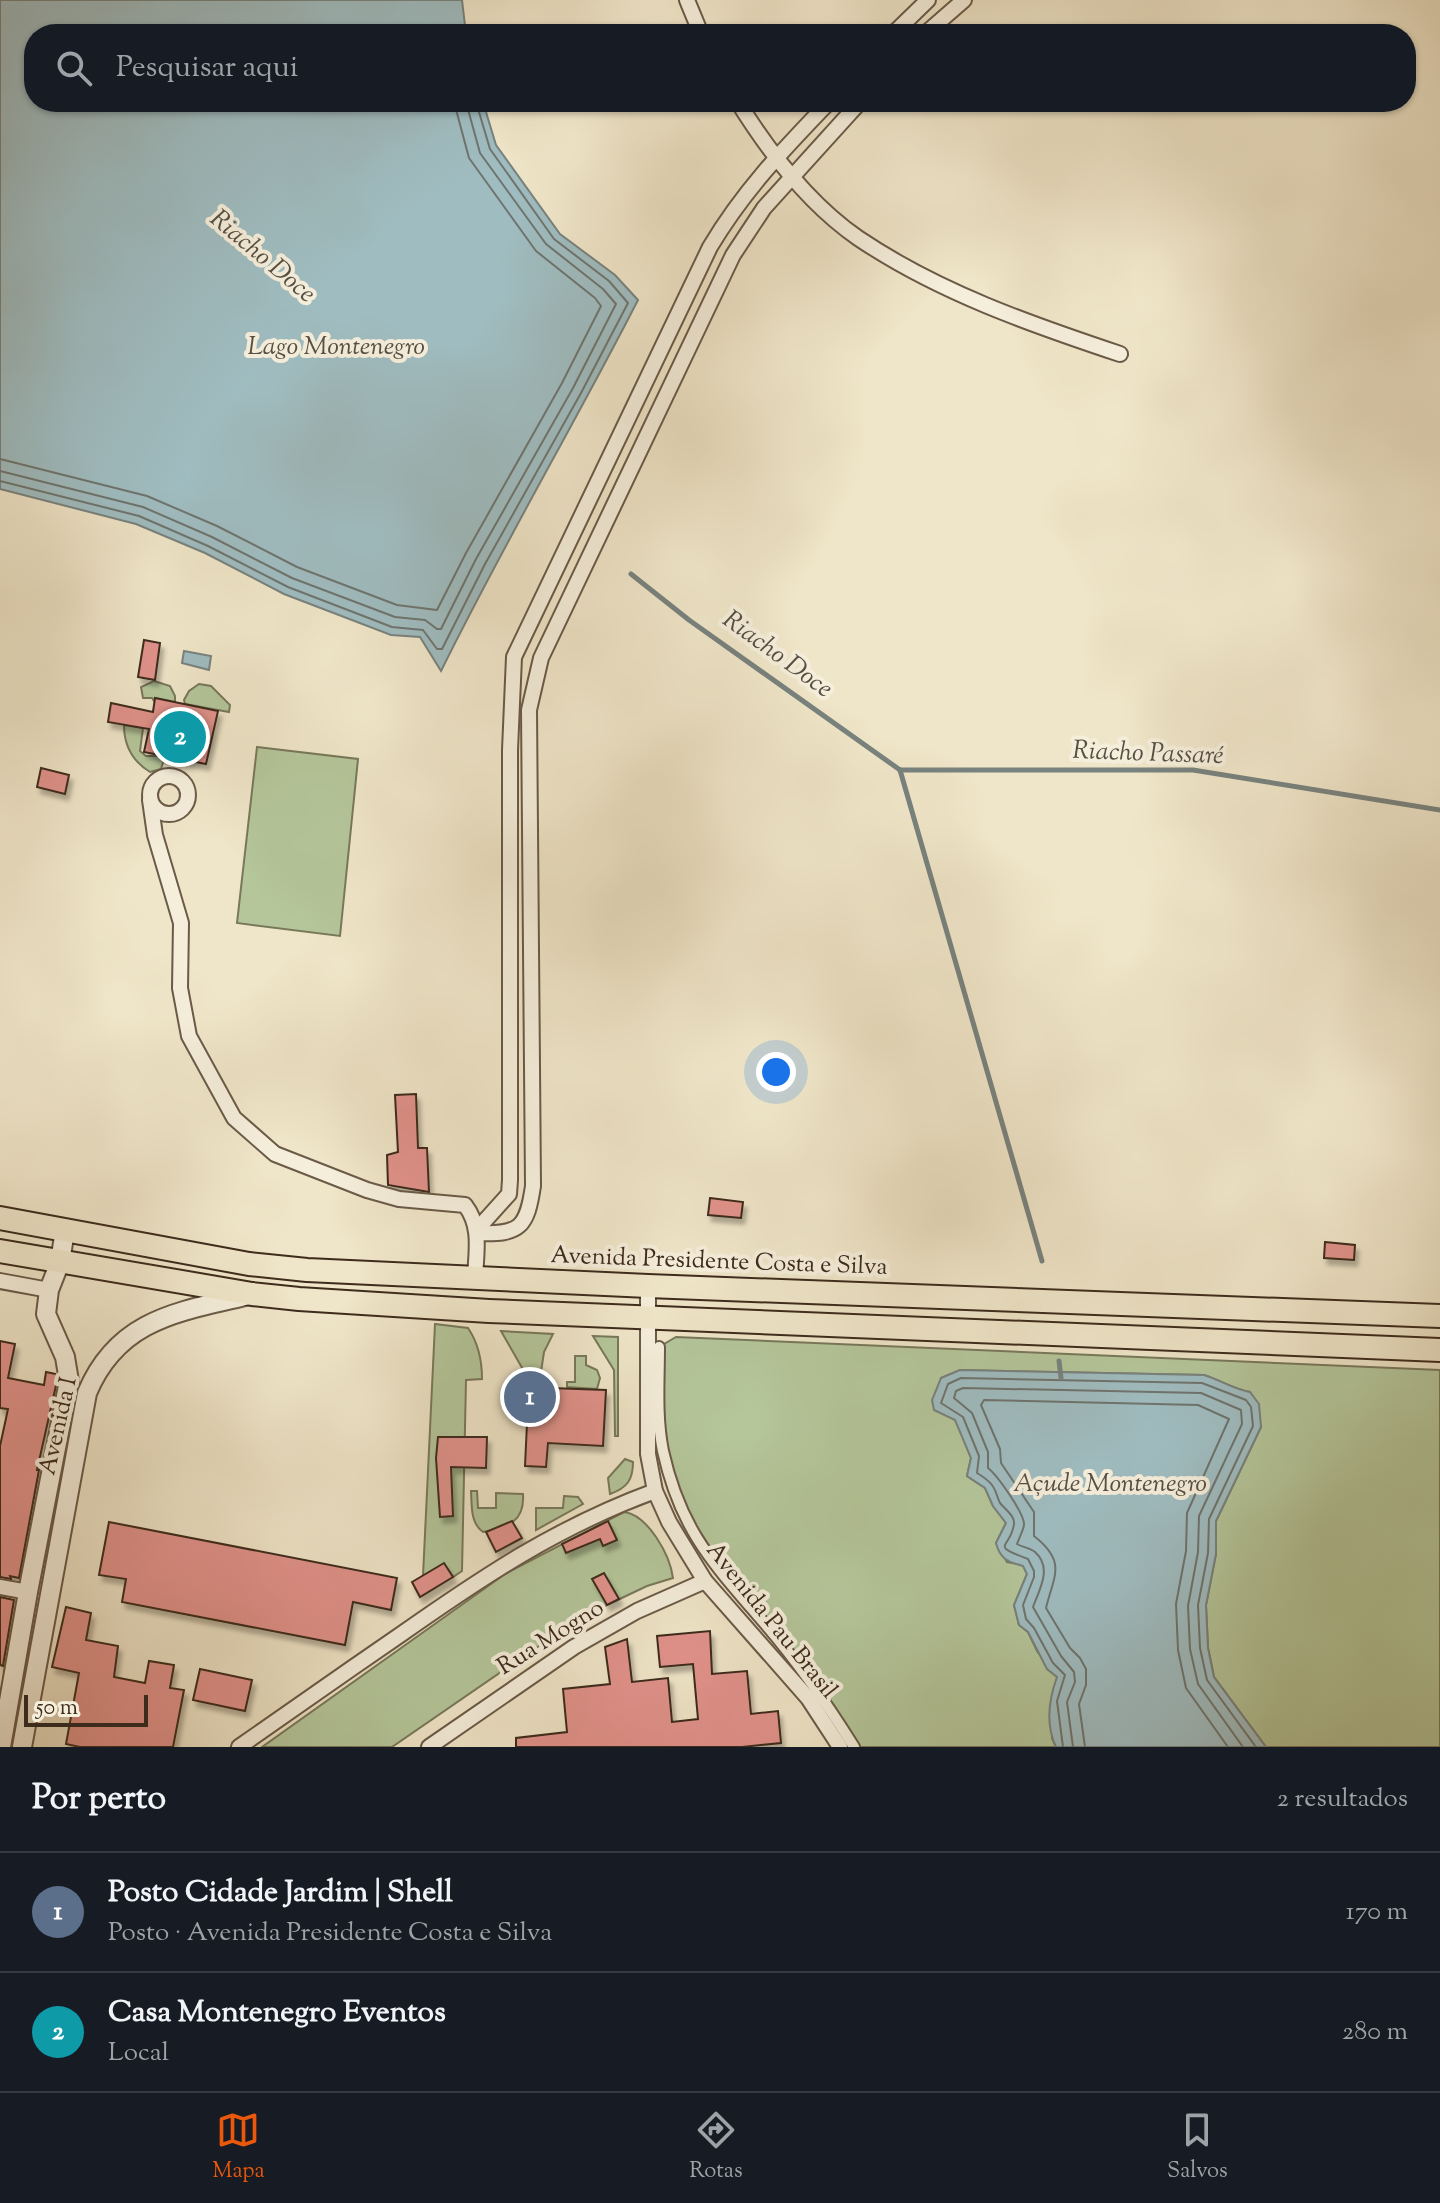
<!DOCTYPE html>
<html lang="pt">
<meta charset="utf-8">
<style>
body{margin:0;font-family:"Sorts Mill Goudy",serif;background:#20242c;color:#f1f3f6}
.scale{position:absolute;left:24px;bottom:20px;width:124px;box-sizing:border-box;padding-left:8px;border:4px solid #3d2b1c;border-top:0;font-size:22px;line-height:28px;white-space:nowrap;color:#3d2b1c;-webkit-text-stroke:6px #f5eedb;paint-order:stroke}
.you{position:absolute;left:776px;top:1072px;width:28px;height:28px;margin:-20px;border:6px solid #fff;border-radius:50%;background:#1a73e8;box-shadow:0 0 0 12px #1a73e833}
.badge{display:grid;place-items:center;width:52px;height:52px;border-radius:50%;background:#ea580c;color:#fff;font-size:26px;font-weight:700}
.pin{position:absolute;translate:-50% -50%;border:4px solid #fff;box-shadow:0 2px 8px #0006}
.list{margin:0;padding:0;list-style:none}
h2{display:flex;justify-content:space-between;align-items:center;height:104px;margin:0;padding:0 32px;font-size:34px}
h2 small{font-size:26px;font-weight:400;color:#9ea1a6}
.list li{display:grid;grid-template-columns:52px 1fr auto;gap:24px;align-items:center;box-sizing:border-box;height:120px;padding:0 32px;border-top:2px solid #363941}
.list b{display:block;font-size:30px;white-space:nowrap}
.list p{margin:0;font-size:26px;white-space:nowrap;color:#9ea1a6}
.list em{font-size:26px;font-style:normal;color:#9ea1a6}
.icon{flex:none;width:44px;height:44px;fill:none;stroke:currentColor;stroke-width:2;stroke-linecap:round;stroke-linejoin:round}
.map{position:relative;flex:none;width:1440px;height:1747px;overflow:hidden}
.search{position:absolute;background:#171b24;box-shadow:0 2px 6px #0004;left:24px;right:24px;top:24px;height:88px;display:flex;align-items:center;gap:20px;box-sizing:border-box;padding:0 28px;border-radius:32px;color:#9ea1a6;font-size:30px}
.sheet{height:344px;background:#171b24}
nav{display:flex;justify-content:space-around;align-items:center;box-sizing:border-box;height:112px;border-top:2px solid #363941;background:#171b24;font-size:22px;color:#9ea1a6}
nav a{display:grid;justify-items:center;gap:4px}
nav .on{color:#ea580c}
.map>svg:first-child{display:block}
</style>
<div class="map">
<svg width="1440" height="1747" viewBox="0 0 1440 1747">
<defs>
<filter id="shadow"><feDropShadow dx="3.5" dy="6" stdDeviation="2" flood-color="#0004"/></filter>
</defs>
<rect width="100%" height="100%" fill="#efe5c8"/>
<filter id="stains"><feTurbulence type="fractalNoise" baseFrequency=".0025" numOctaves="4"/><feColorMatrix values="0 0 0 0 .2 0 0 0 0 .09 0 0 0 0 .02 0 0 0 .5 -.17"/></filter>
<radialGradient id="worn" r=".72"><stop offset=".6" stop-color="#630" stop-opacity="0"/><stop offset="1" stop-color="#630" stop-opacity=".3"/></radialGradient>
<g fill="#b4c69a" stroke="#78785b" stroke-width="2">
<path d="M154 681 170 686 175 696V702L155 698 154 701 152 698H143L141 687Z"/>
<path d="M199 684 211 686 230 705 229 712 185 704 184 700 189 691Z"/>
<path d="M124 725 143 728 140 751 146 756H165L161 769 150 772C132 761 124 746 124 725Z"/>
<path d="M257 747 358 759 340 936 237 923Z"/>
<path d="M435 1324 468 1328C479 1344 482 1360 482 1379L466 1380 462 1571 453 1577 444 1564 423 1576Z"/>
<path d="M501 1331 553 1334 544 1352 541 1372 529 1380Z"/>
<path d="M593 1336 618 1337V1436H615L614 1370Z"/>
<path d="M676 1337 1440 1370V1747H1266L1214 1677 1208 1648 1206 1605 1216 1554V1521L1261 1427 1250 1392C1233 1389 1220 1380 1204 1375L960 1370 941 1378 971 1458 967 1476 985 1488 993 1506 1006 1523 996 1543 1007 1562 1023 1565 1027 1574 1014 1605 1019 1625 1028 1632 1037 1651 1057 1677 1052 1738 1056 1747H854L691 1531 663 1448 659 1347Z"/>
<path d="M575 1356H586V1365L597 1370 600 1378 597 1389 567 1387V1382H575Z"/>
<path d="M625 1459 633 1462C633 1480 627 1488 610 1494L608 1478Z"/>
<path d="M471 1491H477L478 1508H496V1493L523 1494C525 1522 508 1527 483 1532 470 1523 472 1505 471 1491Z"/>
<path d="M564 1496 578 1497 583 1504 536 1530V1508H563Z"/>
<path d="M624 1512C648 1515 670 1555 673 1578L647 1586 607 1605 549 1639 392 1747H262L505 1574Z"/>
</g>
<g fill="#9fbcc0" stroke="#78827e" stroke-width="2">
<path d="M0 0H462L466 34H34V102H483L496 145 560 234 615 275 638 300C574 425 503 545 441 671L420 637 391 635 284 594 205 553 136 524 0 489Z"/>
<path d="M184 651 211 656 209 670 182 663Z"/>
<path d="M960 1370 1204 1375C1220 1380 1233 1389 1250 1392L1259 1404 1261 1427 1216 1521V1554L1206 1605 1208 1648 1214 1677 1266 1747H1056C1045 1724 1049 1699 1057 1677L1047 1669 1028 1632 1019 1625 1014 1605 1027 1574 1023 1566C1008 1562 1000 1559 996 1543L1006 1523 993 1506 985 1488 967 1476 971 1458 955 1420 934 1410 932 1400 941 1378Z"/>
</g>
<g fill="none" stroke-linecap="round" stroke-linejoin="round">
<g stroke="#6e746e" stroke-width="2">
<path d="M0 459 147 496 217 526 297 567 397 605 437 610 466 553 562 383 601 306 595 298 536 251 469 158 454 102"/>
<path d="M0 471 143 507 212 537 292 578 395 617 425 620 437 629H441L476 559 573 388 616 304 603 289 546 244 480 153 466 102"/>
<path d="M0 481 139 516 208 546 288 587 392 627 423 630 437 649H442L485 564 581 393 628 303 609 281 554 239 490 149 476 102"/>
<path d="M1063 1747 1057 1701 1065 1675 1053 1663 1034 1628 1026 1619 1023 1605 1034 1577V1571L1028 1559C988 1544 1011 1549 1014 1524 1015 1516 1005 1509 1000 1503 997 1497 996 1490 992 1485 988 1480 982 1476 977 1473L979 1456 963 1417 941 1403 948 1384 961 1378 1202 1383 1246 1400 1251 1407 1253 1426 1209 1519 1208 1553 1198 1605 1200 1648 1207 1680 1256 1747"/>
<path d="M1073 1747 1067 1702 1075 1682 1074 1672 1061 1656 1033 1607C1039 1590 1053 1568 1035 1552 1030 1548 1022 1547 1017 1544 1019 1538 1023 1531 1024 1525 1025 1514 997 1475 988 1468V1452L972 1413 954 1398 956 1391 963 1388 1201 1393 1241 1410 1242 1424 1199 1516 1198 1552 1188 1606 1190 1649 1198 1684 1243 1747"/>
<path d="M1085 1747 1079 1704 1086 1685V1669L1080 1658 1070 1648 1046 1608C1054 1575 1067 1562 1034 1536V1512L1001 1463 1000 1449 981 1405 984 1400 1198 1405 1229 1419 1187 1513 1186 1551 1176 1604 1178 1650 1186 1688 1228 1747"/>
</g>
<g stroke="#78827e" stroke-width="5">
<path d="M631 574 689 620 900 770"/>
<path d="M900 770H1193L1440 810"/>
<path d="M900 770 1042 1261"/>
<path d="M1059 1361 1061 1378"/>
</g>
</g>
<g fill="#e1928b" stroke="#3d2b1c" stroke-width="2" filter="url(#shadow)">
<path d="M144 640 160 643 155 680 138 677Z"/>
<path d="M155 698 218 711 206 764 144 752 149 729 108 722 111 703 153 712Z"/>
<path d="M41 768 69 775 65 794 37 787Z"/>
<path d="M416 1094 418 1148H427L429 1192 388 1185 387 1155 398 1152 395 1095Z"/>
<path d="M710 1198 743 1202 741 1218 708 1215Z"/>
<path d="M1325 1242 1355 1245 1354 1260 1324 1258Z"/>
<path d="M0 1341 15 1344 8 1378 44 1385 46 1372 56 1374 57 1381 37 1470H39L19 1578 10 1576 11 1579 0 1577V1446L8 1409 0 1408Z"/>
<path d="M529 1380 550 1381V1388L606 1390 603 1446 548 1443 546 1467 525 1466Z"/>
<path d="M438 1437H487L486 1468 451 1467 453 1516 440 1517 436 1458Z"/>
<path d="M512 1521 522 1538 496 1552 486 1532Z"/>
<path d="M608 1521 617 1540 603 1546 600 1539 566 1553 562 1544Z"/>
<path d="M109 1522 397 1578 391 1610 353 1602 345 1645 122 1602 126 1579 99 1575Z"/>
<path d="M444 1563 453 1577 420 1597 412 1582Z"/>
<path d="M604 1573 619 1599 607 1605 592 1579Z"/>
<path d="M0 1597 14 1600 3 1666 0 1665Z"/>
<path d="M66 1607 91 1613 86 1640 118 1646 114 1677 145 1683 149 1661 174 1665 170 1688 184 1690 173 1747H80L66 1744 79 1673 52 1667Z"/>
<path d="M710 1631 712 1674 747 1671 751 1714 778 1711 781 1743 742 1747H516V1738L567 1732 563 1689 610 1684 605 1647 627 1639 632 1682 668 1678 672 1722 698 1719 693 1664 660 1667 657 1636Z"/>
<path d="M200 1669 252 1680 245 1711 193 1700Z"/>
</g>
<g fill="none" stroke-linecap="round" stroke-linejoin="round">
<defs>
<path id="pedestrian" d="M659 1347C659 1381 656 1417 663 1451 680 1528 711 1561 760 1618 795 1658 826 1702 854 1747"/>
<g id="minor">
<path d="M687 0 701 34"/>
<path d="M893 34 928 0"/>
<path d="M925 34 964 0"/>
<path d="M738 102C769 152 809 204 858 238 938 292 1030 324 1120 354"/>
<circle cx="169" cy="795" r="19"/>
<path d="M150 800 155 835 181 923 180 988 189 1036 234 1118 275 1154 367 1190 399 1199 465 1205C482 1227 476 1252 475 1278"/>
<path d="M478 1233C520 1235 527 1227 533 1186L529 710 541 658 733 255 764 208 860 102"/>
<path d="M478 1233 482 1224 509 1194 510 1180V750L514 657 710 247C744 190 783 150 829 102"/>
<path d="M0 1281 49 1290"/>
<path d="M648 1286V1454L655 1491 669 1522 705 1581 808 1698 840 1747"/>
<path d="M0 1587 28 1592"/>
<path d="M239 1747C292 1710 346 1672 400 1635 484 1576 557 1527 655 1491"/>
<path d="M429 1747 574 1647 637 1611 705 1581"/>
</g>
<g id="tertiary">
<path d="M1 1747 28 1592 69 1381 65 1357 46 1314 49 1290 60 1262 65 1230"/>
<path d="M22 1747 87 1393C118 1319 178 1312 249 1295"/>
</g>
<g id="primary">
<path d="M0 1218 249 1264 307 1270 648 1286 1440 1316"/>
<path d="M0 1251 252 1294 299 1299 489 1311 1440 1350"/>
</g>
</defs>
<use href="#pedestrian" stroke="#6a5a47" stroke-width="14"/>
<use href="#minor" stroke="#6a5a47" stroke-width="18"/>
<use href="#tertiary" stroke="#6a5a47" stroke-width="22"/>
<use href="#primary" stroke="#3d2b1c" stroke-width="26"/>
<use href="#pedestrian" stroke="#f5eedb" stroke-width="10"/>
<use href="#minor" stroke="#f5eedb" stroke-width="14"/>
<use href="#tertiary" stroke="#f5eedb" stroke-width="18"/>
<use href="#primary" stroke="#efe5c8" stroke-width="22"/>
</g>
<g text-anchor="middle" dominant-baseline="central" stroke-width="8" stroke-linejoin="round" paint-order="stroke">
<g font-size="24" fill="#3d2b1c" stroke="#f5eedb">
<text transform="translate(719 1262) rotate(2)">Avenida Presidente Costa e Silva</text>
<text transform="translate(59 1426) rotate(-77)">Avenida I</text>
<text transform="translate(771 1621) rotate(51)">Avenida Pau Brasil</text>
<text transform="translate(551 1638) rotate(-32)">Rua Mogno</text>
</g>
<g font-size="26" font-style="italic" fill="#564f45" stroke="#f5eedb">
<text transform="translate(262 257) rotate(40)">Riacho Doce</text>
<text x="336" y="347">Lago Montenegro</text>
<text transform="translate(777 655) rotate(36)">Riacho Doce</text>
<text transform="translate(1148 754) rotate(2)">Riacho Passaré</text>
<text x="1110" y="1484">Açude Montenegro</text>
</g>
</g>
<rect width="100%" height="100%" filter="url(#stains)"/>
<rect width="100%" height="100%" fill="url(#worn)"/>
</svg>
<div class="scale">50 m</div>
<div class="you"></div>
<div class="pin badge" style="left:530px;top:1397px;background:#5c6f8a">1</div>
<div class="pin badge" style="left:180px;top:737px;background:#0f9aa8">2</div>
<div class="search"><svg class="icon" aria-label="search" viewBox="0 0 24 24"><circle cx="10" cy="10" r="6"/><path d="M15 15l6 6"/></svg>Pesquisar aqui</div>
</div>
<section class="sheet">
<h2>Por perto<small>2 resultados</small></h2>
<ul class="list">
<li><span class="badge" style="background:#5c6f8a">1</span><div><b>Posto Cidade Jardim | Shell</b><p>Posto · Avenida Presidente Costa e Silva</p></div><em>170 m</em></li>
<li><span class="badge" style="background:#0f9aa8">2</span><div><b>Casa Montenegro Eventos</b><p>Local</p></div><em>280 m</em></li>
</ul>
</section>
<nav>
<a class="on"><svg class="icon" aria-label="map" viewBox="0 0 24 24"><path d="M3 6l6-2 6 2 6-2v14l-6 2-6-2-6 2zM9 4v14M15 6v14"/></svg>Mapa</a>
<a><svg class="icon" aria-label="directions" viewBox="0 0 24 24"><path d="M12 3l9 9-9 9-9-9zM9 14v-3h6M13 9l2 2-2 2"/></svg>Rotas</a>
<a><svg class="icon" aria-label="saved" viewBox="0 0 24 24"><path d="M7 4h10v16l-5-4-5 4z"/></svg>Salvos</a>
</nav>
